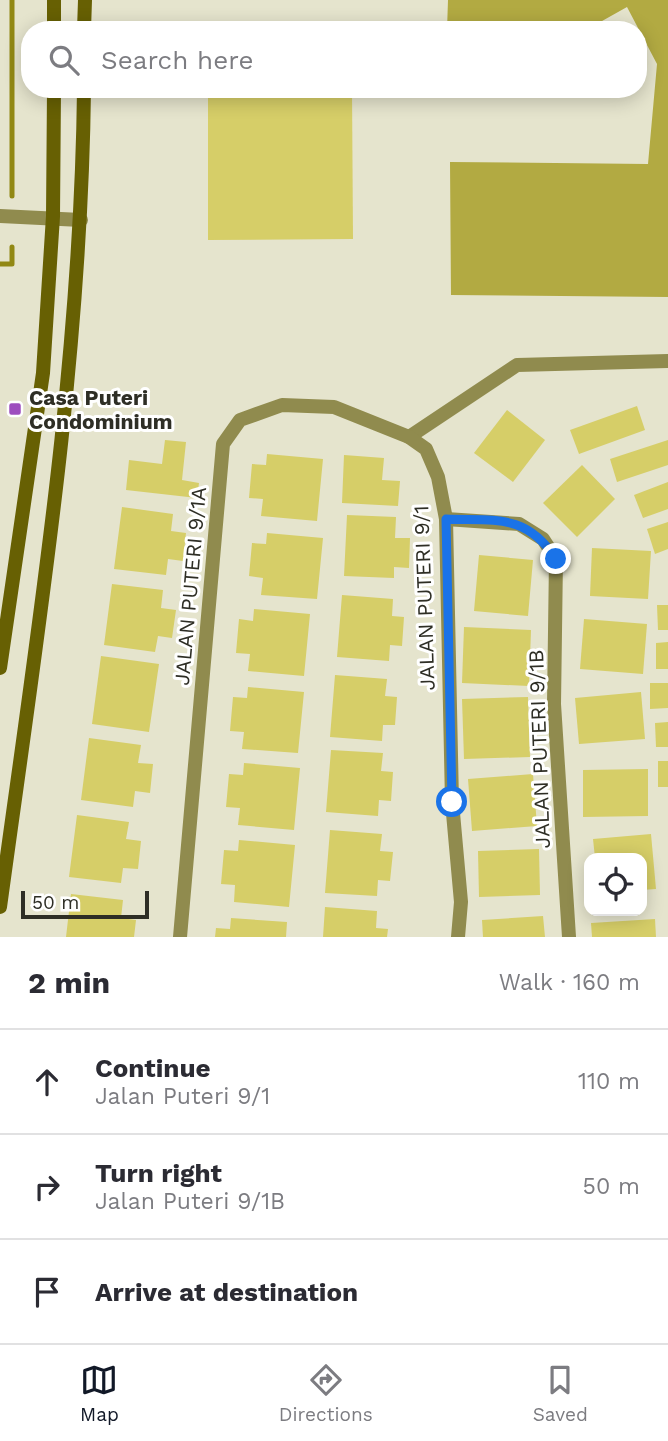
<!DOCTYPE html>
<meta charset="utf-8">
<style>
body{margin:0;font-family:"Work Sans",sans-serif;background:#f2f2f3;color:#2b2b33}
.controls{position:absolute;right:21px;bottom:21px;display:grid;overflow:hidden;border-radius:14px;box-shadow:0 4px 18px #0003}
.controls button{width:63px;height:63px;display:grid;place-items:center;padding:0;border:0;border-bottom:2px solid #e1e1e2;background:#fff;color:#2b2b33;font:35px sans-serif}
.scale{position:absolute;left:21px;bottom:18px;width:128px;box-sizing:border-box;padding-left:7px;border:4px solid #2e2e25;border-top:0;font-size:19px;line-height:24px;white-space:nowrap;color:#2e2e25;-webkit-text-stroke:5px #fff;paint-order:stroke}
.stop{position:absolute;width:21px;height:21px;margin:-16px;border:5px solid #1a73e8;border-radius:50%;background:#fff}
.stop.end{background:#1a73e8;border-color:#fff;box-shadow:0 2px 7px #0008}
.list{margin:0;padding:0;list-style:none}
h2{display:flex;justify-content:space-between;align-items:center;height:91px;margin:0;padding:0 28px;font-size:30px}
h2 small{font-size:23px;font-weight:400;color:#7c7c81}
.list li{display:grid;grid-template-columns:46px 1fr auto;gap:21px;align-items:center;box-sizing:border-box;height:105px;padding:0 28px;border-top:2px solid #e1e1e2}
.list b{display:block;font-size:26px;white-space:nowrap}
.list p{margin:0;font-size:23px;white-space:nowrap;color:#7c7c81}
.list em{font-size:23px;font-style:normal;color:#7c7c81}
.icon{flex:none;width:38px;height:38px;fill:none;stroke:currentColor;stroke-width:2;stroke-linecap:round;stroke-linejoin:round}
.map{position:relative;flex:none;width:668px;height:937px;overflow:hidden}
.search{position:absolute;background:#fff;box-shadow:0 4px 18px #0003;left:21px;right:21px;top:21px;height:77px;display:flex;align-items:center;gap:18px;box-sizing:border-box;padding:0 24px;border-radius:28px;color:#7c7c81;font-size:26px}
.sheet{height:406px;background:#fff}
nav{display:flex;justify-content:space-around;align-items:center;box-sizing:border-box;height:98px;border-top:2px solid #e1e1e2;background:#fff;font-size:19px;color:#7c7c81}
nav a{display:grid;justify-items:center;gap:4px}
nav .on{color:#111827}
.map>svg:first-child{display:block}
</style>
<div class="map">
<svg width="668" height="937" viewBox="0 0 668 937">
<rect width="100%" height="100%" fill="#e5e4cd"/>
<path fill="#b2aa42" d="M448 0H668V297L451 295 450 162 648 164 657 64 627 7 586 30H447Z"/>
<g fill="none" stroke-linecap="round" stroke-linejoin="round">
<g stroke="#918814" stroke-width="5">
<path d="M12 196V0"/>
<path d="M0 264H12V247"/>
</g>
</g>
<g fill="#d6ce68">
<path d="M208 89H352L353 239 208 240Z"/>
<path d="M637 406 645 430 579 454 570 430Z"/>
<path d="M507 410 545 440 513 482 474 453Z"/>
<path d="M165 440 186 442 182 480 199 483 197 498 126 490 129 460 162 464Z"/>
<path d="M668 440V465L617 482 610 459Z"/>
<path d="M267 454 323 459 317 521 261 516 263 499 249 498 252 464 266 465Z"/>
<path d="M344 455 384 458 382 480 400 481 398 506 342 503Z"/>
<path d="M582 465 615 499 577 537 543 503Z"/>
<path d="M668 482V509L643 518 634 495Z"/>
<path d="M122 507 173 514 171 531 186 533 183 561 168 559 166 575 114 569Z"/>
<path d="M347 515 396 517 395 538H410L409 568 394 567V578L344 576Z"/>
<path d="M668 522V549L655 554 647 529Z"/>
<path d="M267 533 323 538 317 599 261 595 263 578 249 576 252 543 266 544Z"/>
<path d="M592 548 651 551 648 599 590 596Z"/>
<path d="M479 555 533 560 528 616 474 611Z"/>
<path d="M112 584 163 590 161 608 176 610 172 638 158 636 155 652 104 645Z"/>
<path d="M342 595 393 599 392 616 404 617 402 646 390 645 389 661 337 657Z"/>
<path d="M657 605H668V630H658Z"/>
<path d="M254 609 310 614 304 676 248 671 250 654 236 653 239 619 253 621Z"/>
<path d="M584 619 647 624 643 674 580 669Z"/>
<path d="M464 627 531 630 529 686 462 683Z"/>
<path d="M668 642V669H656V643Z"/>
<path d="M101 656 159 664 149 732 92 724Z"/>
<path d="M335 675 387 679 385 696 397 697 395 725H383L382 741 330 737Z"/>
<path d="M650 683H668V708L650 709Z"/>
<path d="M248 687 304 692 298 753 242 749 244 732 230 731 233 697 247 698Z"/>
<path d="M641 692 645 739 579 744 575 698Z"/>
<path d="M528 697 530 757 464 759 462 699Z"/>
<path d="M668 722V747H656L655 723Z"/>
<path d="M89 738 141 745 138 763 153 764 150 793 135 791 133 807 81 800Z"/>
<path d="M331 750 383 753 381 771 393 772 391 801 379 800 378 816 326 812Z"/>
<rect x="658" y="761" width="10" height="26"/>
<path d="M244 763 300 768 294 830 238 825 240 808 226 807 229 774 243 775Z"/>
<path d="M648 769V816L583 817V770Z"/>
<path d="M533 774 537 826 472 831 468 779Z"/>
<path d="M77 815 129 822 126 839 141 841 138 869 123 868 121 883 69 877Z"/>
<path d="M330 830 382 834 380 851 393 852 390 881 378 880 377 896 325 893Z"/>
<path d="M651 834 656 889 642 890V858H595L593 839Z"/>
<path d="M239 840 295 845 289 907 234 902 235 885 221 884 224 850 238 851Z"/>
<path d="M539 849 540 895 479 897 478 851Z"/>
<path d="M71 894 123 900 121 918 136 920 134 937H66Z"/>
<path d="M325 907 377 911 376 928 388 929 387 937H323Z"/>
<path d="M543 916 545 937H483L482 920Z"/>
<path d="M231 918 287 922 286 937H215L216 928 230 929Z"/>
<path d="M655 919 656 937H592L591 923Z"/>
</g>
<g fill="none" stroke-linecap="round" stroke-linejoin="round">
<g stroke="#908b4e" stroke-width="14">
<path d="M0 216 81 220"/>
<path d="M409 437 517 365 668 361"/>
<path d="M446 519 519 524 543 539 556 559 554 704 569 937"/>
<path d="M180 937 223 444 240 420 282 405 334 407 409 437 426 449 438 477 446 519 452 802 461 902 458 937"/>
</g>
<g stroke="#676003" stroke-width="14">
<path d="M54 30V0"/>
<path d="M84 30 85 0"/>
<path d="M0 668 43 373 53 216 54 89"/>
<path d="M0 907C37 635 81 364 84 89"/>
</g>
</g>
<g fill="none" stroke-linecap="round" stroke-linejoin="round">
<path stroke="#1a73e8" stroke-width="9" d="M452 802 446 519C495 521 526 513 556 559"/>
</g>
<rect fill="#9d4dbe" stroke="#fff" stroke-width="2.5" x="8" y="402" width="14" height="14" rx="3.5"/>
<g text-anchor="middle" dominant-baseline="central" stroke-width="6" stroke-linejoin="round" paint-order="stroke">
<g font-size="21" font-weight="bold" fill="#2e2e25" stroke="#fff" text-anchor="start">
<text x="29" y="397">Casa Puteri<tspan x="29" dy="24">Condominium</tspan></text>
</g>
<g font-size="21" fill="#2e2e25" stroke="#fff">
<text transform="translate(190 586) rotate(-85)">JALAN PUTERI 9/1A</text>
<text transform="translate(424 598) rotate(-92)">JALAN PUTERI 9/1</text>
<text transform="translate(539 749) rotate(-92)">JALAN PUTERI 9/1B</text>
</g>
</g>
</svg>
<div class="controls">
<button><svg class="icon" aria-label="locate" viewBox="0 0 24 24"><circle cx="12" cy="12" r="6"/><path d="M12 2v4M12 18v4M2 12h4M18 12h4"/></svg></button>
</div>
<div class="scale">50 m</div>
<div class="stop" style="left:452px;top:802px"></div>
<div class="stop end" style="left:556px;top:559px"></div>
<div class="search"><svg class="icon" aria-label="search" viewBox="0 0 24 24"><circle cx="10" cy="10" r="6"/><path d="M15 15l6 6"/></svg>Search here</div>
</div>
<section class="sheet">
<h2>2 min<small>Walk · 160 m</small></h2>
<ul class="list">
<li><svg class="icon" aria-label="ahead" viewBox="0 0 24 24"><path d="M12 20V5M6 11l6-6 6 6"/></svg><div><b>Continue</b><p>Jalan Puteri 9/1</p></div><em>110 m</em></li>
<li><svg class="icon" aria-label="right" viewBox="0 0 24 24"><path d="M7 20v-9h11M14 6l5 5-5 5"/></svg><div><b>Turn right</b><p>Jalan Puteri 9/1B</p></div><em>50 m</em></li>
<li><svg class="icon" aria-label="arrive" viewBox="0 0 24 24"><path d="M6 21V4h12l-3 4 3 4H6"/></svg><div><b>Arrive at destination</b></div></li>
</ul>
</section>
<nav>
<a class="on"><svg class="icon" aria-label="map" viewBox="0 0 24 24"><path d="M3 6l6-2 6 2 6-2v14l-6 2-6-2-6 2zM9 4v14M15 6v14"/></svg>Map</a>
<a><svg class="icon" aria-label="directions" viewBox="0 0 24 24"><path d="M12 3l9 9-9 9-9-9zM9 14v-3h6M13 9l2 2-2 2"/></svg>Directions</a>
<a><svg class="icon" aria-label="saved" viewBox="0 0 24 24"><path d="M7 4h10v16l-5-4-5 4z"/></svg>Saved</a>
</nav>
